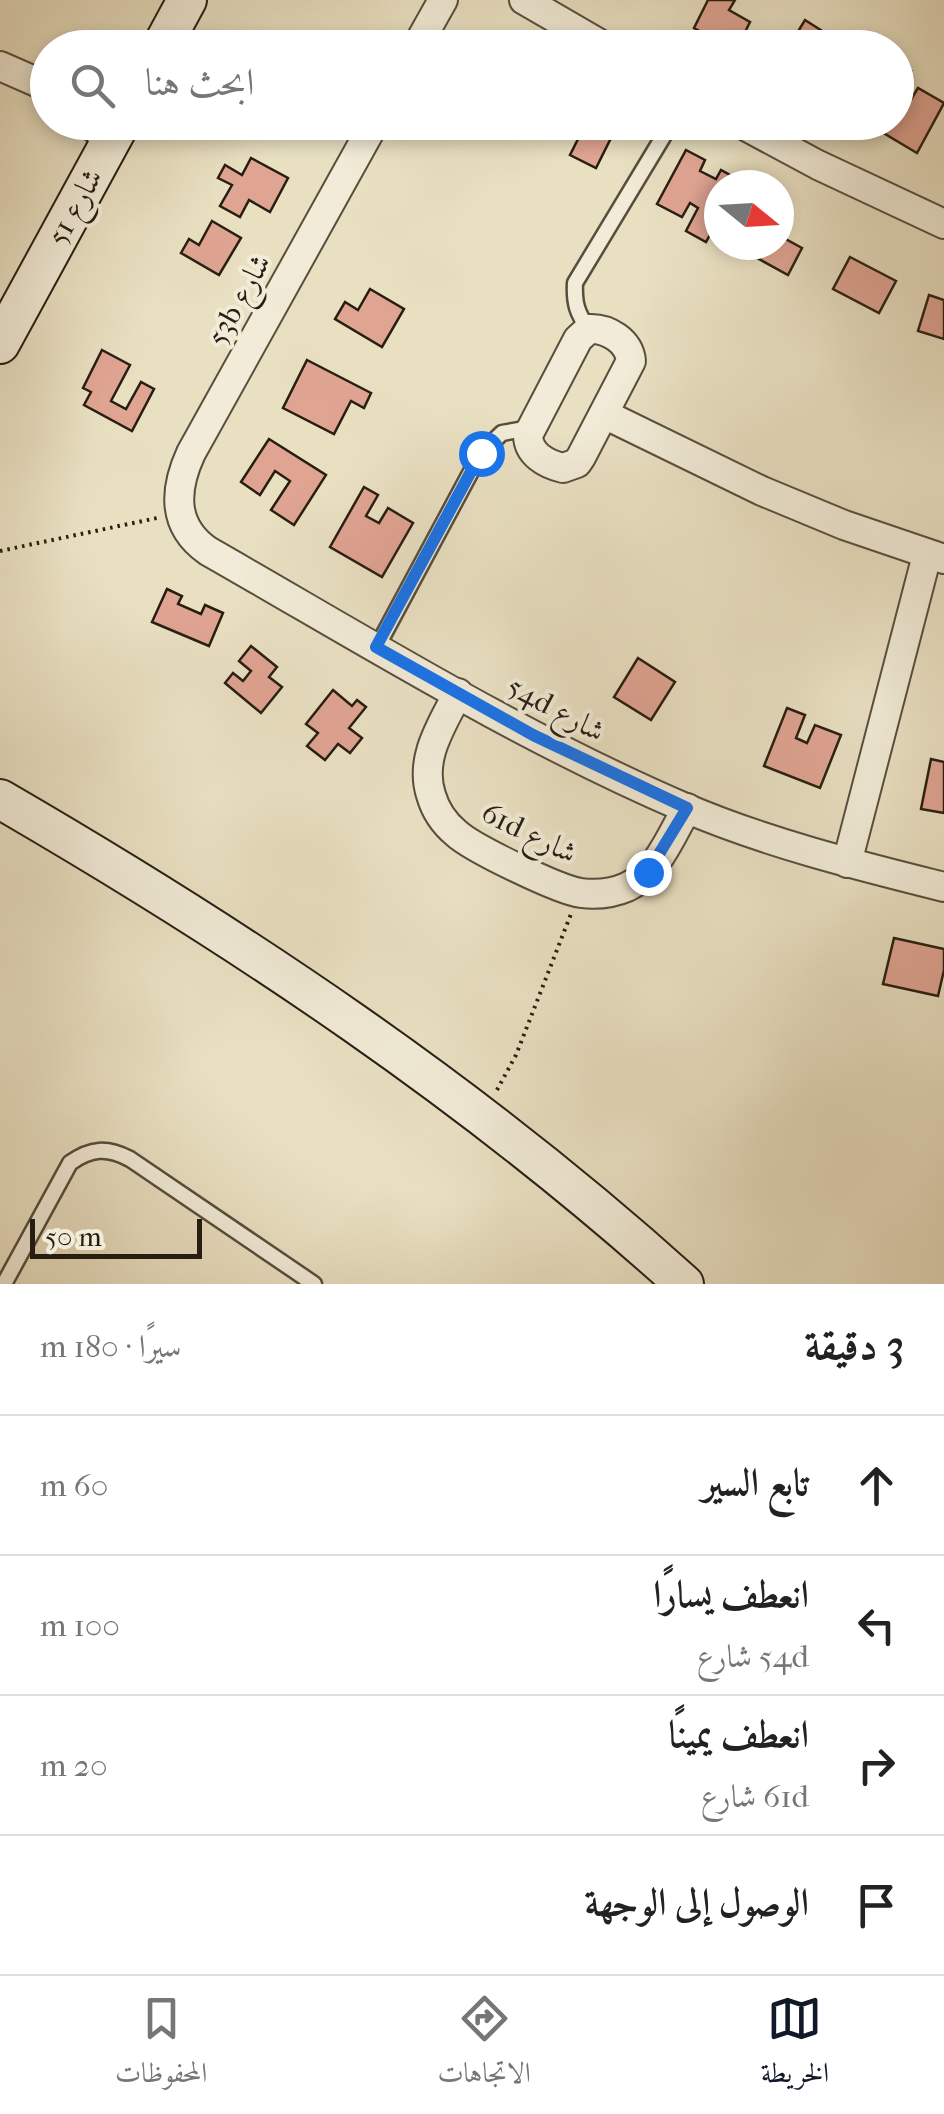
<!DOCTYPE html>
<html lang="ar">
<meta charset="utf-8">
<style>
body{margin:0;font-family:"IM FELL French Canon",Amiri,serif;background:#f2f2f2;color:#222;direction:rtl}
.compass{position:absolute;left:704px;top:170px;width:90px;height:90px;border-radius:50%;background:#fff;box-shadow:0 5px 15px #0003;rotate:108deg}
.scale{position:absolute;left:30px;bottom:25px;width:172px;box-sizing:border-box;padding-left:10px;border:5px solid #271e12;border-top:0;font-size:28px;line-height:35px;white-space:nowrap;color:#271e12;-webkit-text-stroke:8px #f1ebd7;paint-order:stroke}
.stop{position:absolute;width:30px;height:30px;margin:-22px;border:8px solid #1a73e8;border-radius:50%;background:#fff}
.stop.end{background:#1a73e8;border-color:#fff;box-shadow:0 2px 10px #0008}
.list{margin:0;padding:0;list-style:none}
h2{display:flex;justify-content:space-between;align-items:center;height:130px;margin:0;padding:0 40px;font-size:42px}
h2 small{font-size:32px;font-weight:400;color:#767676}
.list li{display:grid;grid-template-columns:65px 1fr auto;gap:30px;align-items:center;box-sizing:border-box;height:140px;padding:0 40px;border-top:2px solid #e0e0e0}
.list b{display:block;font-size:38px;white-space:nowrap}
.list p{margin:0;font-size:32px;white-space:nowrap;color:#767676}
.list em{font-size:32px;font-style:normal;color:#767676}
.icon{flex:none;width:55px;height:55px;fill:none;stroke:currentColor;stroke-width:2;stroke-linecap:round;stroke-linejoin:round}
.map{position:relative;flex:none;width:944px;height:1284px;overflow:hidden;direction:ltr}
.search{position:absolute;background:#fff;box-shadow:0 5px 15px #0003;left:30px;right:30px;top:30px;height:110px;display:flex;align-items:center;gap:25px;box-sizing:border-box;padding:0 35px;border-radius:55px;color:#767676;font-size:38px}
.sheet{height:690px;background:#fff}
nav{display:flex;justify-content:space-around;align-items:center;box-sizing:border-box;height:140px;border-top:2px solid #e0e0e0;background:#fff;font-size:28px;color:#767676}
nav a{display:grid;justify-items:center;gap:5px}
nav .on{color:#111827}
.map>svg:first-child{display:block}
</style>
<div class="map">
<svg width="944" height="1284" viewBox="0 0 944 1284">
<rect width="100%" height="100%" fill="#e9e0c2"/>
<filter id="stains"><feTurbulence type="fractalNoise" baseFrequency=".002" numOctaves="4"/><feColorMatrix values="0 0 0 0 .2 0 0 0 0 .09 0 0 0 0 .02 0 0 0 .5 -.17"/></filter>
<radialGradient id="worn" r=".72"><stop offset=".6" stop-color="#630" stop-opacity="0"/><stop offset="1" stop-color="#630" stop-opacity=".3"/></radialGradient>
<g fill="#e0a493" stroke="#271e12" stroke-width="2.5">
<path d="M708 0H735L729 10 750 22 737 48H730L694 28Z"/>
<path d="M805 20 841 43 839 48H788Z"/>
<path d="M897 63 911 71 898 94 910 101 918 88 944 103 917 153 865 122H896Z"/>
<path d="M565 122H619L596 168 570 155 578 139 561 130Z"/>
<path d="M686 150 705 160 700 171 716 179 721 170 739 180 737 185H719V218L706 242 686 231 698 208 690 203 682 217 657 204Z"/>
<path d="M251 158 288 178 270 212 249 200 240 217 220 206 232 185 218 178 225 165 242 175Z"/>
<path d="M779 210 792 217 782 237 802 248 788 275 748 253 752 245H779Z"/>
<path d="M212 221 241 238 219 275 181 253 189 239 199 245Z"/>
<path d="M850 257 896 281 879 313 833 289Z"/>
<path d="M370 289 404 309 382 347 335 319 345 302 358 310Z"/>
<path d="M929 295 944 300V339L918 331Z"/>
<path d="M102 350 130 365 111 401 126 409 141 382 154 389 132 431 84 405 91 392 83 388Z"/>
<path d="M307 360 371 393 364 408 351 401 334 434 283 408Z"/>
<path d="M269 439 326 475 294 525 271 510 290 481 275 471 260 495 241 482Z"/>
<path d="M364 487 378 495 366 516 379 523 388 508 413 523 382 577 330 547Z"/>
<path d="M167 589 182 596 178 604 201 614 205 605 223 613 209 646 152 622Z"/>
<path d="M251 646 277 667 269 677 282 687 261 713 225 683 233 673 243 681 251 671 239 661Z"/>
<path d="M638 658 675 682 651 720 614 697Z"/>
<path d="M333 690 352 706 357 700 366 707 349 728 362 738 350 753 338 744 325 760 307 746 318 733 306 724Z"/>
<path d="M787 708 805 715 796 738 807 743 815 725 841 735 820 788 764 766Z"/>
<path d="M931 759 944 762V813L921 809Z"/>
<path d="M894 938 944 949V970L938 996 883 984Z"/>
</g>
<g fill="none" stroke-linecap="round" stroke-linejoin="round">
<defs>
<g id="lane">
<path d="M589 329C577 314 574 303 575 283L672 122"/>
<path d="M377 647 481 453 502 433 530 428"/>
<path d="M4 1284 70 1163C91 1148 107 1147 130 1159L314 1284"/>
</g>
<g id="street">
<path d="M524 0 607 48"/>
<path d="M416 48 443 0"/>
<path d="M0 66 48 87"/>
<path d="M85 122 112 139"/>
<path d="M375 122 191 453C174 490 172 526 208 551 364 640 518 736 683 807 767 843 856 865 944 887"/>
<path d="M738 122 818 165 944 224"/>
<path d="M589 329C608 328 629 341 631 361L581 457 577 463 563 468C546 464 528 454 528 435L578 339Z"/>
<path d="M604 414 762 491 844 525 944 559"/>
<path d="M458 693C442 725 419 758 431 795 435 809 444 823 456 833 472 848 559 890 581 893 596 895 613 893 627 887 657 873 671 836 687 808"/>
<path d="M847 863 927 555"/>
</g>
<g id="secondary">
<path d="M161 48 187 0"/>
<path d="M0 344 121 122"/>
<path d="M0 799C243 940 475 1095 684 1284"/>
</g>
</defs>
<use href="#lane" stroke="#584e3e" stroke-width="19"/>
<use href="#street" stroke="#584e3e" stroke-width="32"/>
<use href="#secondary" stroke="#271e12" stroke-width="42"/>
<g stroke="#271e12" stroke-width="4" stroke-dasharray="2.5 5" stroke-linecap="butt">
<path d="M0 551 157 518"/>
<path d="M497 1090 516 1055 571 914"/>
</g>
<use href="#lane" stroke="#f1ebd7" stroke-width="14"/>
<use href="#street" stroke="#f1ebd7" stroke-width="28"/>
<use href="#secondary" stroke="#f1ebd7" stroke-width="38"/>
</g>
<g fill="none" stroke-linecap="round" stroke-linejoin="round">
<path stroke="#1a73e8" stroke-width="12" d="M481 453 376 647 533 735 687 808 648 872"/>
</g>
<g text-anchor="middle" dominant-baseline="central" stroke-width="8" stroke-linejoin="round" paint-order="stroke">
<g font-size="30" fill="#271e12" stroke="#f1ebd7">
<text transform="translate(75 207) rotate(-61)">شارع 51</text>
<text transform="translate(239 300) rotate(-61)">53b شارع</text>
<text transform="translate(556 709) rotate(28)">54d شارع</text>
<text transform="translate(529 833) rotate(26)">61d شارع</text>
</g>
</g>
<rect width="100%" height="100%" filter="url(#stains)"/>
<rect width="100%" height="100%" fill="url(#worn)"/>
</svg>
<svg class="compass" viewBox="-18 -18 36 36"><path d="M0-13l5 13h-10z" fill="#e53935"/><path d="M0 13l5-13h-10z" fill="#767676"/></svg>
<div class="scale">50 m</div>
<div class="stop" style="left:481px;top:453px"></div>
<div class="stop end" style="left:648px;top:872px"></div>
<div class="search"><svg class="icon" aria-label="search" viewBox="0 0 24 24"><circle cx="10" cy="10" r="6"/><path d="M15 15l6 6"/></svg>ابحث هنا</div>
</div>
<section class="sheet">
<h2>3 دقيقة<small>سيرًا · 180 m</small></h2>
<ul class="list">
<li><svg class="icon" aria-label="ahead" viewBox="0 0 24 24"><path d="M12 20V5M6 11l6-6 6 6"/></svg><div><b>تابع السير</b></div><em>60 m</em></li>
<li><svg class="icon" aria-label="left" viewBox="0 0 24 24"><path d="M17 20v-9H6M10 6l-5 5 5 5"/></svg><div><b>انعطف يسارًا</b><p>54d شارع</p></div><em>100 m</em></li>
<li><svg class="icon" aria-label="right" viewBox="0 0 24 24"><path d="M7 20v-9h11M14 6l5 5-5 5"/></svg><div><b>انعطف يمينًا</b><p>61d شارع</p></div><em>20 m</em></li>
<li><svg class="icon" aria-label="arrive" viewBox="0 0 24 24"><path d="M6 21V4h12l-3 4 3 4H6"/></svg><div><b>الوصول إلى الوجهة</b></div></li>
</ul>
</section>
<nav>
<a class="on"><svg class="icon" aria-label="map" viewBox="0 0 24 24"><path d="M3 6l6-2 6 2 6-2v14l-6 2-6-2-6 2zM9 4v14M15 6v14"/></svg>الخريطة</a>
<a><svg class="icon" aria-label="directions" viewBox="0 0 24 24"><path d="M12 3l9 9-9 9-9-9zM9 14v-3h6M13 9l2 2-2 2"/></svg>الاتجاهات</a>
<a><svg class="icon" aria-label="saved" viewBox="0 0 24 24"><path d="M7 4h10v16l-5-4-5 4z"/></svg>المحفوظات</a>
</nav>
